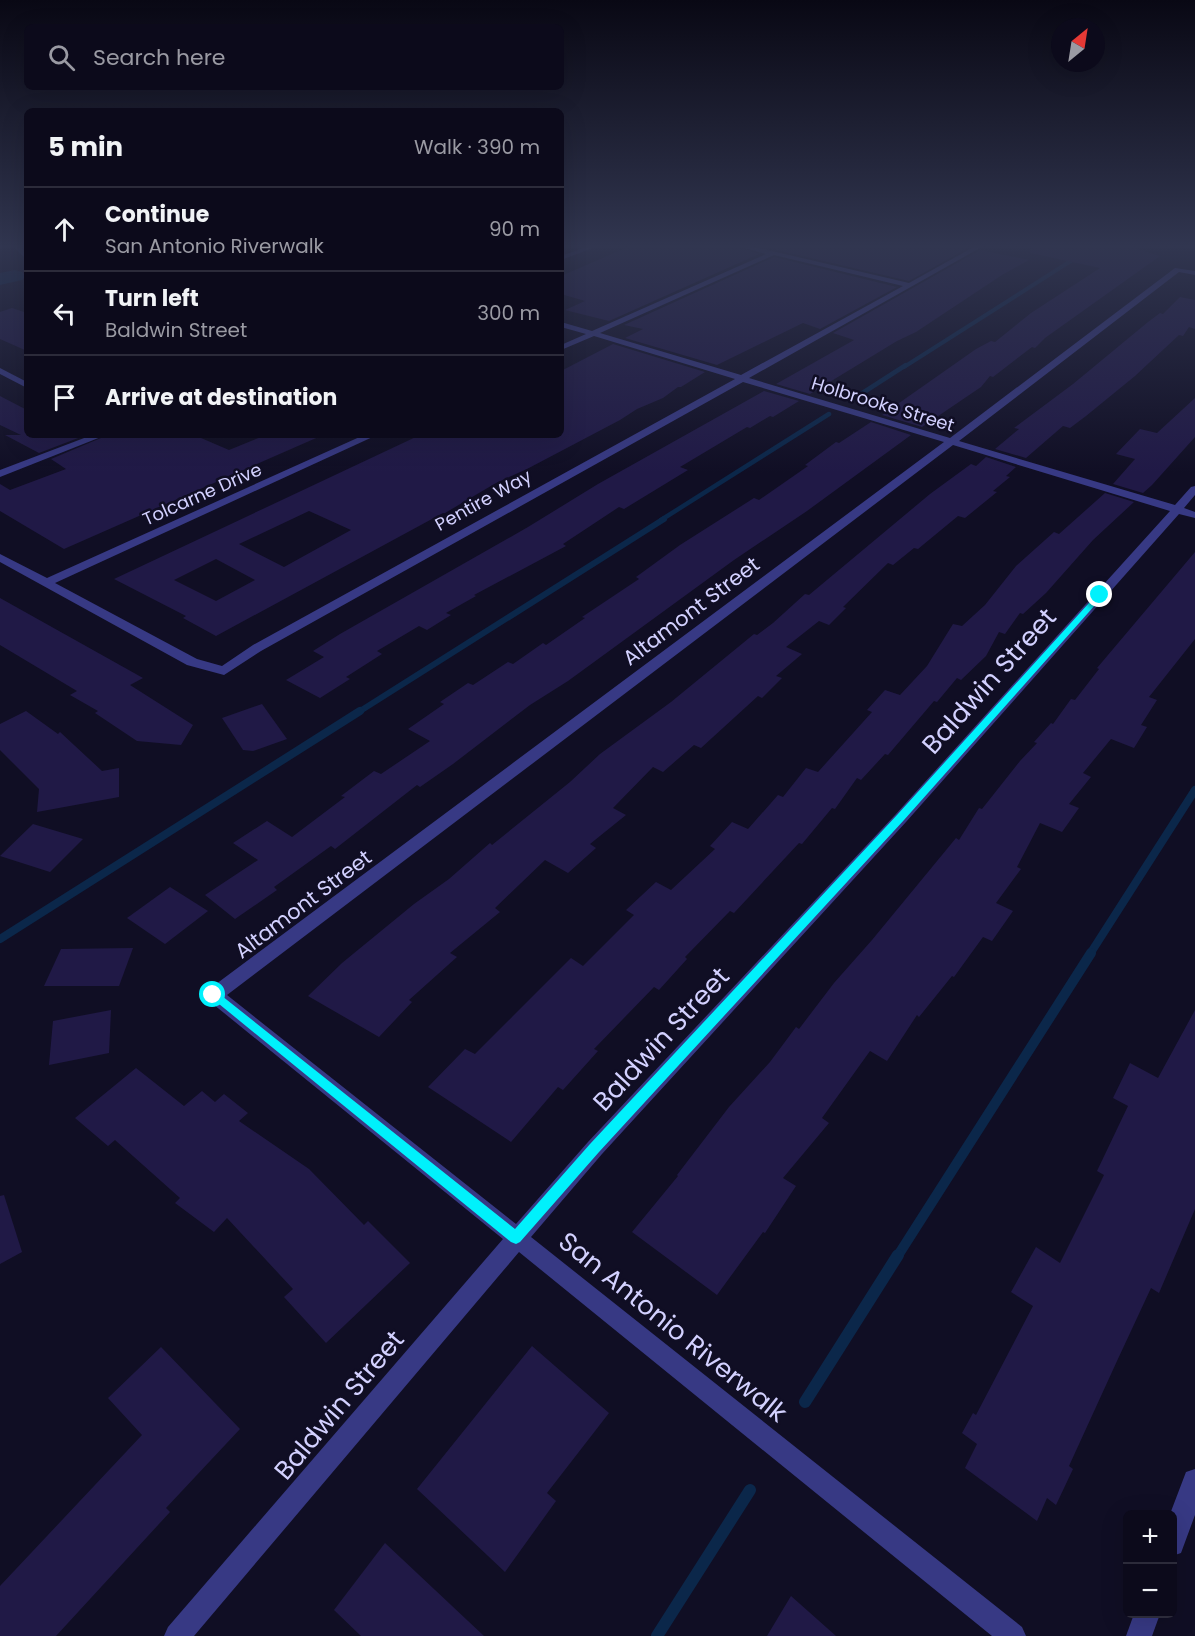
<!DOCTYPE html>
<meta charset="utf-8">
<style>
body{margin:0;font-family:Poppins,sans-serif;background:#1a1828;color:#f1f3f6}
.controls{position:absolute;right:18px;bottom:18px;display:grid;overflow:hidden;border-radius:9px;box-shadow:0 6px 24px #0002}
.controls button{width:54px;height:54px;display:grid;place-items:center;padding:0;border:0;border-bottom:2px solid #2c2b3a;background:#0c0a1b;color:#f1f3f6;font:30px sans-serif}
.compass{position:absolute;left:1051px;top:18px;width:54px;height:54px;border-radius:50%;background:#0c0a1b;box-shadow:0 6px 24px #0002;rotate:30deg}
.stop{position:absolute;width:18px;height:18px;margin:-14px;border:4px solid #00f1fc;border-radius:50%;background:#fff}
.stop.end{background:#00f1fc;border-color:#fff;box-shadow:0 2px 6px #0008}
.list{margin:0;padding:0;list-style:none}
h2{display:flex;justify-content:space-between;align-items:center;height:78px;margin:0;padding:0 24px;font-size:26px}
h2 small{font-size:20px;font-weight:400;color:#9a9aa3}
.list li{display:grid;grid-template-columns:39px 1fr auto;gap:18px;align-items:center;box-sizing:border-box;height:84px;padding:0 24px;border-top:2px solid #2c2b3a}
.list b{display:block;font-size:22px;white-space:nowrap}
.list p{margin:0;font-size:20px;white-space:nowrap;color:#9a9aa3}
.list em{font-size:20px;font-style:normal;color:#9a9aa3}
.icon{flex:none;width:33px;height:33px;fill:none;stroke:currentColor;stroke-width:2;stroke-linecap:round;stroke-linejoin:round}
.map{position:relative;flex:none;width:1195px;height:1636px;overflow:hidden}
.search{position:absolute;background:#0c0a1b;box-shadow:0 6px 24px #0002;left:24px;top:24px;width:540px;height:66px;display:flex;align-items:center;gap:15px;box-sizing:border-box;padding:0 21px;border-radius:9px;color:#9a9aa3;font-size:22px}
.panel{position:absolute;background:#0c0a1b;box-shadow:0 6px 24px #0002;left:24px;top:108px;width:540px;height:330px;border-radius:9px}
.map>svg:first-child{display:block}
</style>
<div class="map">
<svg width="1195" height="1636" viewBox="0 0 1195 1636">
<rect width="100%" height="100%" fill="#100e24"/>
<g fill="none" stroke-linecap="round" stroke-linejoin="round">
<path stroke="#0b274a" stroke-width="4" d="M904 367 1077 257"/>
<g stroke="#0b274a" stroke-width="4.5">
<path d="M850 401 906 365"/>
<path d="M661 520 829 414"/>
</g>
<path stroke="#0b274a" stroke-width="6" d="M357 713 664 519"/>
<g stroke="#0b274a" stroke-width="8">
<path d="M0 939 360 711"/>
<path d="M1090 954 1195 790"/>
</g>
<path stroke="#0b274a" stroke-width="10" d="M897 1257 1091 953"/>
<g stroke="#0b274a" stroke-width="12">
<path d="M805 1402 898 1255"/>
<path d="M657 1636 750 1490"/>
</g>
<path fill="#0b274a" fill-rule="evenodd" d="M15 270 22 272 26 276 22 280 0 285V273Z"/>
</g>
<g fill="#201946" fill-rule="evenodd">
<path d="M635 244H729L759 254 609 321 565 310 585 301 561 294V276Z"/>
<path d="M751 244H949L968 248 909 281Z"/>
<path d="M1031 244H1122L1160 256 1045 338 1035 348 1032 347 993 377 990 376 981 387 922 427 882 415 976 349 991 341 995 342 1031 313 1100 268 1030 253Z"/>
<path d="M980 250 1029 260 1002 275 916 332 897 341 810 394 776 384 854 340 833 333Z"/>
<path d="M774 257 897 287 820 329 803 323 717 365 625 338 643 329 624 325Z"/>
<path d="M1180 297 1195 300V329L1189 327 1183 336 1179 335 1135 376 1086 416 1070 428 1063 426 1026 458 995 449 1019 429 1014 428 1073 384 1148 322 1160 313 1163 314Z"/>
<path d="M12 308 27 313V351L0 339V312Z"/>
<path d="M613 344 705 372 681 387H678L663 398 637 409 620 420 527 469 496 483 445 513H443L216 636 183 618 186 616 114 579 420 435H561V371ZM309 511 351 530 284 567 239 544ZM216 559 255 580 216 601 174 580Z"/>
<path d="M764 391 799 401 773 417 770 416 750 428 747 427 680 467 688 470 624 509 619 507 563 544 566 546 474 595 476 596 446 613 451 615 427 630 419 626 377 651 382 654 346 677 350 679 320 698 286 680 324 657 313 651 340 634 528 527 598 484Z"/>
<path d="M0 396 27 410V435H86L39 453 5 435H21L0 425Z"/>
<path d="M1195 398V437L1152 485 1143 493 1113 484 1135 459 1116 454 1140 429 1157 433Z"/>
<path d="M871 422 911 435 807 511 734 560 568 681 530 705 453 764 420 787 417 785 335 849 331 846 274 887 277 890 235 919 205 895 258 860 233 843 267 821 292 837 345 797 341 796 374 771 381 774 430 741 408 729 444 704 440 702 468 683 473 685 508 662 513 664 543 643 546 645 585 618 582 617 639 579 636 577 680 545 754 498 759 500 808 466 805 465 836 442 839 443Z"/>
<path d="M108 435H194L229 450 266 435H323L64 549 0 511V484L10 490 66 469 51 459Z"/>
<path d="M986 457 1016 467 1006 476 1010 477 993 491 997 492 965 518 958 516 918 549 914 548 893 565 888 563 843 607 846 608 829 625 819 621 786 647 802 654 776 676 782 678 762 698 758 696 701 748 694 745 663 772 653 767 613 808 626 815 590 844 596 848 568 873 545 860 495 908 500 912 450 953 457 957 409 1000 412 1002 379 1037 308 996 342 963 414 904 449 879 490 843 492 845 570 782 600 754 671 702 754 634 757 635 773 623 805 594 809 595 930 494 971 464 976 466Z"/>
<path d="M1105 493 1134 502 1093 540 1046 593 1023 614 1020 613 1005 634 999 632 986 656 961 680 957 678 937 702 934 701 888 755 885 754 861 780 857 778 835 809 832 808 802 844 799 843 734 913 730 911 685 957 687 959 659 990 654 987 594 1049 598 1051 563 1090 558 1087 511 1142 428 1087 465 1049 475 1054 571 958 583 966 634 915 626 910 656 882 671 890 715 849 710 846 732 822 748 829 778 795 783 797 806 768 818 772 872 712 867 710 885 690 900 695 927 666 953 624 962 626 985 605 1016 566 1054 532 1059 534Z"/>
<path d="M1195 552V639L1149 697 1157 700 1141 725 1147 727 1134 748 1111 739 1083 773 1091 777 1069 804 1079 808 1062 832 1040 823 1017 867 1021 869 996 903 1013 911 992 941 983 937 954 977 952 976 919 1017 917 1015 887 1061 870 1051 822 1118 829 1123 783 1178 796 1186 765 1233 763 1232 717 1295 632 1232 678 1176 677 1175 729 1107 770 1062 796 1027 799 1029 834 983 872 940 956 838 959 840 979 808 982 809 1020 761 1037 743 1034 742 1051 723 1053 724 1071 699 1075 700 1099 669 1097 668Z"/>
<path d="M0 598 143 678 130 685 193 725 181 745 137 741 95 713 98 711 70 695 77 691 0 645Z"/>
<path d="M262 704 287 739 253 751 243 750 222 718Z"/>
<path d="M26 711 58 734 60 732 102 771 119 768V797L37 812 39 789 0 750V724Z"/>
<path d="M33 824 83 839 50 872 0 856Z"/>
<path d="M170 887 208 911 165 944 127 918Z"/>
<path d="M133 948 119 986H44L61 949Z"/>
<path d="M111 1010 109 1053 49 1065 53 1021Z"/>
<path d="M1195 1010V1209L1159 1293 1151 1288 1117 1361 1069 1466 1073 1469 1056 1505 1047 1498 1037 1521 965 1468 977 1444 962 1433 973 1413 976 1415 1033 1306 1011 1292 1036 1247 1060 1263 1104 1175 1097 1171 1128 1106 1113 1098 1130 1063 1158 1078Z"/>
<path d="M136 1068 184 1106 202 1091 215 1102 224 1094 248 1113 239 1121 309 1169 364 1225 368 1221 410 1263 326 1343 284 1297 293 1289 227 1218 214 1232 175 1203 180 1198 115 1140 108 1146 75 1118Z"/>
<path d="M4 1195 22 1252 0 1264V1196Z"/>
<path d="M532 1346 609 1413 547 1493 556 1501 505 1572 417 1489Z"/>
<path d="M161 1347 240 1429 166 1508 170 1512 56 1636H0V1586L142 1435 108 1398Z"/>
<path d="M385 1543 484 1636H361L334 1610Z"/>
<path d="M791 1596 836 1636H767Z"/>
</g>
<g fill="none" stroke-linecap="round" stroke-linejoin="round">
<path fill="#373984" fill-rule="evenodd" d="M10 244H21L0 249V245Z"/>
<g fill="#373984" fill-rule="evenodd">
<path d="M11 244H18L27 254V260Z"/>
<path d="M594 244H603L561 260V256Z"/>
<path d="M731 244H742L909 283 979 244H987L749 378 950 438 1175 268 1195 271V275L1179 272 959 441 1175 505 1191 487 1195 486V495L1184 508 1195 512V518L1179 514 906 822 602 1154 531 1237 1022 1627 1026 1636H992L519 1252 194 1636H164L168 1627 503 1239 208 1000 205 995 208 990 944 442 743 382 261 651 224 675 187 665 0 562V554L47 578 364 435H377L55 583 197 659 222 666 253 645 735 379 594 336 561 350V345L586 334 561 327V322L592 331 766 254ZM774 255 903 286 741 375 600 333ZM953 445 1170 511 896 814 588 1142 516 1224 227 995Z"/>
<path d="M0 368 27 382V388L0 374Z"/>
<path d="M92 435H106L0 477V470Z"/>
<path d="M1195 1469V1515L1181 1553 1172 1556V1514H1170L1186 1472Z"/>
<path d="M1134 1614H1160L1152 1636H1126Z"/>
</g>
</g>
<linearGradient id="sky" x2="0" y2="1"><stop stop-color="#090814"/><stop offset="0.52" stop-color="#313650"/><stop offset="1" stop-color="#313650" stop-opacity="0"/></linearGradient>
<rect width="1195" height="473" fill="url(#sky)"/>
<path fill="#00f1fc" d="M1098 593 1104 595 904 820 599 1152 520 1242 516 1244 511 1242 208 995 209 992H217L515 1229 590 1144 897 815Z"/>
<g text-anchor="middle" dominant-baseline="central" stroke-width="5" stroke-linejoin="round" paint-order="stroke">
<g font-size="18" fill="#d3d1ff" stroke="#100e24">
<text transform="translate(883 404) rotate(17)">Holbrooke Street</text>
<text transform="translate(202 494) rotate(-24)">Tolcarne Drive</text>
<text transform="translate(483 500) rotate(-29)">Pentire Way</text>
</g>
<g font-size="21" fill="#d3d1ff" stroke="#100e24">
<text transform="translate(691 611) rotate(-37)">Altamont Street</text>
<text transform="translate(303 904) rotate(-37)">Altamont Street</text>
</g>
<g font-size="26" fill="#d3d1ff" stroke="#100e24">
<text transform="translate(989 681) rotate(-48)">Baldwin Street</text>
<text transform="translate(661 1039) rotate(-47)">Baldwin Street</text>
<text transform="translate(673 1327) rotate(39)">San Antonio Riverwalk</text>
<text transform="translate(339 1405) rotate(-50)">Baldwin Street</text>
</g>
</g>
</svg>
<div class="controls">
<button>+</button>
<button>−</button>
</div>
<svg class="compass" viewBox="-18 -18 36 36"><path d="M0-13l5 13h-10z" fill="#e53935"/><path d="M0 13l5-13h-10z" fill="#9a9aa3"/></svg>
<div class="stop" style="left:213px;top:995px"></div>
<div class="stop end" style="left:1100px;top:595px"></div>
<div class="search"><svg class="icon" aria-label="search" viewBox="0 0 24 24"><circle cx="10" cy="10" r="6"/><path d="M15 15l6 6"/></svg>Search here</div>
<section class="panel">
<h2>5 min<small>Walk · 390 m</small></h2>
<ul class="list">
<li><svg class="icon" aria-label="ahead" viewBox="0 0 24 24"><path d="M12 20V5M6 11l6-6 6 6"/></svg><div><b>Continue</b><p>San Antonio Riverwalk</p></div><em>90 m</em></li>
<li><svg class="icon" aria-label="left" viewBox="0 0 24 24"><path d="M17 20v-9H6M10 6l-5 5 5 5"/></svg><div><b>Turn left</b><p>Baldwin Street</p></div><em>300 m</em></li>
<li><svg class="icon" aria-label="arrive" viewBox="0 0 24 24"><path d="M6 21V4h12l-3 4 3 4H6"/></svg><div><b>Arrive at destination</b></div></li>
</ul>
</section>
</div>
